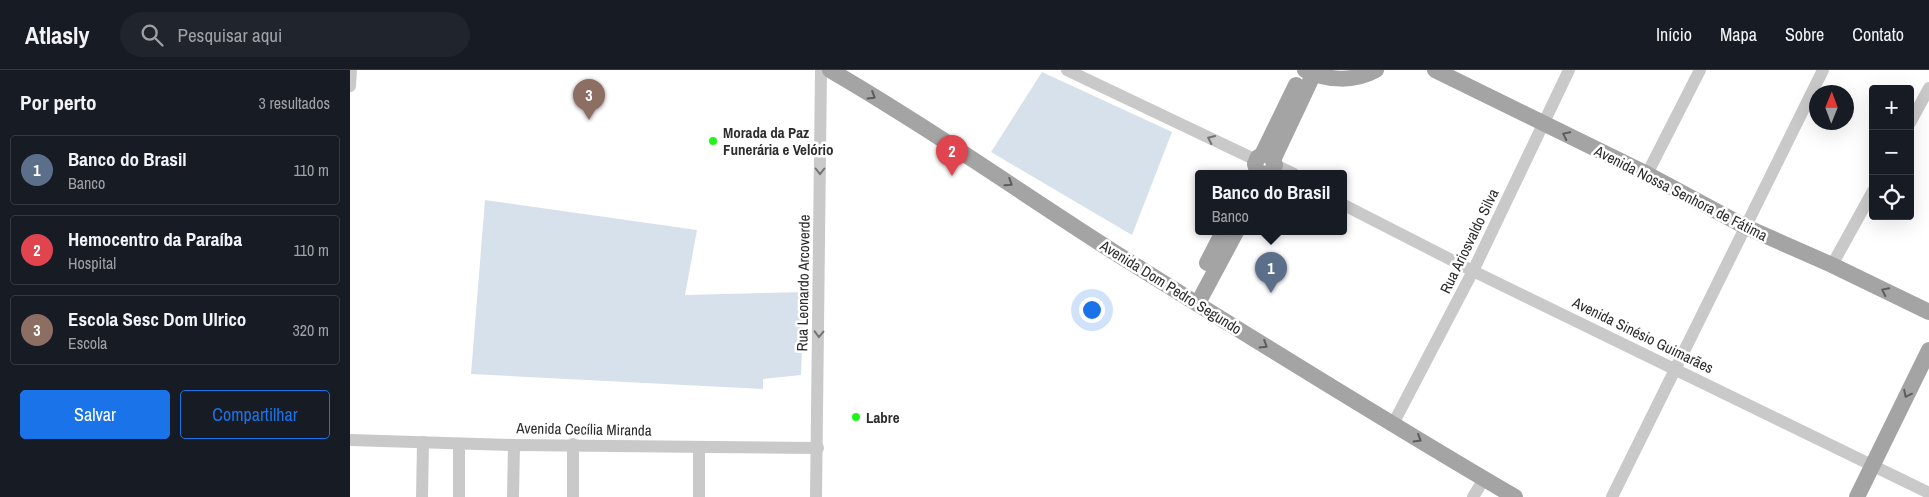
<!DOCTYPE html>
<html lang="pt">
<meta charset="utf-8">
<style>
body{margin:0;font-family:"Archivo Narrow",sans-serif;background:#20242c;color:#f1f3f6}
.controls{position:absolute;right:15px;top:15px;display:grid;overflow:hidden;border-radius:5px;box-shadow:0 5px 20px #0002}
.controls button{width:45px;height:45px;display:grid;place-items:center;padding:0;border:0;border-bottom:1px solid #363941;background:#171b24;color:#f1f3f6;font:25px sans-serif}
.compass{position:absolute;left:1459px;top:15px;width:45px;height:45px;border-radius:50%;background:#171b24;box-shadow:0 5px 20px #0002;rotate:1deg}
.you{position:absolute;left:741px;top:239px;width:18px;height:18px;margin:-12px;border:4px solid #fff;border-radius:50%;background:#1a73e8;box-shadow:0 0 0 8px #1a73e833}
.badge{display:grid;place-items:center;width:32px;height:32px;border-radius:50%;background:#1a73e8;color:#fff;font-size:16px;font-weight:700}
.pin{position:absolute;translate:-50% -41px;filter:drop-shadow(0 1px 2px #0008)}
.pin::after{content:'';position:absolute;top:26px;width:18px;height:15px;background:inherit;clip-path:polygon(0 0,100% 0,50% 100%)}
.popup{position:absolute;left:845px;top:100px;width:152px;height:65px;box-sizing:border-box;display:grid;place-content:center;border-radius:5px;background:#171b24;filter:drop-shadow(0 1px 4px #0005);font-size:16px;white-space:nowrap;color:#9ea1a6}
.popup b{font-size:19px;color:#f1f3f6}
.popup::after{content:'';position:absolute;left:50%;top:100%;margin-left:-10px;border:10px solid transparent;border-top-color:#171b24}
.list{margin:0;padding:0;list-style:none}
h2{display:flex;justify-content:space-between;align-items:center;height:65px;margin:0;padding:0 20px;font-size:21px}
h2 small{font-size:16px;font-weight:400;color:#9ea1a6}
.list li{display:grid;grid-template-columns:32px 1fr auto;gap:15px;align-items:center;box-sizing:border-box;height:70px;margin:0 10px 10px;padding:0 10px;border:1px solid #363941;border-radius:5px}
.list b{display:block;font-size:19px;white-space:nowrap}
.list p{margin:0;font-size:16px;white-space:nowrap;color:#9ea1a6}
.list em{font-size:16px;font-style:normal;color:#9ea1a6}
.actions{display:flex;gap:10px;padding:15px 20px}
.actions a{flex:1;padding:11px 0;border:1px solid #1a73e8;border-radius:5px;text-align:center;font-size:18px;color:#1a73e8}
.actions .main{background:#1a73e8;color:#fff}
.icon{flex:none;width:28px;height:28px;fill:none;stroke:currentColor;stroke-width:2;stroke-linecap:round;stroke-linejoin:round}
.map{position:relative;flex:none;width:1579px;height:427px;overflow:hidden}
header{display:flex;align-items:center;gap:30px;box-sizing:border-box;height:70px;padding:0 25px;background:#171b24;border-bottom:1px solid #363941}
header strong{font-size:24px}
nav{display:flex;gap:28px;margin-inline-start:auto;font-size:18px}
.search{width:350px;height:45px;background:#20242c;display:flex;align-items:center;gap:12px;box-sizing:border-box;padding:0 18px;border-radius:28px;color:#9ea1a6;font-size:19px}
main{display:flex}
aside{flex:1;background:#171b24}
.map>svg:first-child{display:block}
</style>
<header>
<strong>Atlasly</strong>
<div class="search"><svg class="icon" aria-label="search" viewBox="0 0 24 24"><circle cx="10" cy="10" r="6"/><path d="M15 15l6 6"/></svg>Pesquisar aqui</div>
<nav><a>Início</a><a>Mapa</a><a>Sobre</a><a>Contato</a></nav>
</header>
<main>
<aside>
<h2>Por perto<small>3 resultados</small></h2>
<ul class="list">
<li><span class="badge" style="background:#5c6f8a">1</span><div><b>Banco do Brasil</b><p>Banco</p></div><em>110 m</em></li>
<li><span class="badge" style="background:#e0444e">2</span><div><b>Hemocentro da Paraíba</b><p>Hospital</p></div><em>110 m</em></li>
<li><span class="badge" style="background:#8d6e63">3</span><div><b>Escola Sesc Dom Ulrico</b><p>Escola</p></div><em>320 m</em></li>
</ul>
<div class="actions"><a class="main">Salvar</a><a>Compartilhar</a></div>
</aside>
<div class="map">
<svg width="1579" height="427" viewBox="0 0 1579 427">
<rect width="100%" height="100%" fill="#fff"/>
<g fill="#d7e1eb">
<path d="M692 2 822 62 782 165 641 82Z"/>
<path d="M135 130 347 160 335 225 454 222 451 305 413 309V319L121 304Z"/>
</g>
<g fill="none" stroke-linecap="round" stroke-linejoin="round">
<g stroke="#c9c9c9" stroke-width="12">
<path d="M717 0 906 90"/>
<path d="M0 16 1 0"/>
<path d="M1560 53 1579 18"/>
<path d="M925 95 944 104"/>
<path d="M1297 104 1350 0"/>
<path d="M994 135 1123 201 1579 423"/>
<path d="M1482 195 1523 121"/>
<path d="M1043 354 1123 201 1219 0"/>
<path d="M0 370 164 375 468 378"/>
<path d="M72 427 73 372"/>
<path d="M109 427V374"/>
<path d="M163 427 164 375"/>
<path d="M223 427V374"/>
<path d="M349 427V377"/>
<path d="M466 427 471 0"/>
<path d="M1123 427 1134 409"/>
<path d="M1262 427 1473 0"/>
</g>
<g stroke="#a4a4a4" stroke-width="16">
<path d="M480 0C578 57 671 123 767 184 899 266 1031 349 1165 427"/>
<path d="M955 0C978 11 1004 12 1026 0"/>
<path d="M1085 0 1297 104 1396 157 1482 195 1579 242"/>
<path d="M912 85 946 15"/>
<path d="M923 90 964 3"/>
<path d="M914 104 907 101 905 94 908 87 915 84 922 88 925 95 921 102 915 104"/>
<path d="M857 193 873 162"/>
<path d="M848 233 886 162"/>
<path d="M1507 427 1579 280"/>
</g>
</g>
<defs><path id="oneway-chevron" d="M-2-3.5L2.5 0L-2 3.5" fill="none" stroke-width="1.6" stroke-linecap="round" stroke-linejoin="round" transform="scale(1.25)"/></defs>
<g stroke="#5c5c5c">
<use href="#oneway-chevron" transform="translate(522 26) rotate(32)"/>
<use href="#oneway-chevron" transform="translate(1216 65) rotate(-154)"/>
<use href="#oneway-chevron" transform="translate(659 113) rotate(33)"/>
<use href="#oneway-chevron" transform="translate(1535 221) rotate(-154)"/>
<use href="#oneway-chevron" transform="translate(914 275) rotate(32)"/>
<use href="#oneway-chevron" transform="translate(1557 324) rotate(116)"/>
<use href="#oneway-chevron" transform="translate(1068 369) rotate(31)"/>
</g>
<g stroke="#737373">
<use href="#oneway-chevron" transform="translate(861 69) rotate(-155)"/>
<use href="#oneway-chevron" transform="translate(470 101) rotate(90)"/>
<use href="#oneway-chevron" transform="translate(469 264) rotate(91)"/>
</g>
<g fill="#1ff51b" stroke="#fff" stroke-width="2">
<circle cx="363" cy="71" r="5"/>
<circle cx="506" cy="347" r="5"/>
</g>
<g text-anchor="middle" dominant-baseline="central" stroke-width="5" stroke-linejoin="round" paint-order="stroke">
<g font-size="15" font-weight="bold" fill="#2c2c2c" stroke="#fff" text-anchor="start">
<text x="373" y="62">Morada da Paz<tspan x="373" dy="17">Funerária e Velório</tspan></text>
<text x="516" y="347">Labre</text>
</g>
<g font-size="15" fill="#2c2c2c" stroke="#fff">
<text transform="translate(1331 123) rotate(27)">Avenida Nossa Senhora de Fátima</text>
<text transform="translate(1119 171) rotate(-64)">Rua Ariosvaldo Silva</text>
<text transform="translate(453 213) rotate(-89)">Rua Leonardo Arcoverde</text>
<text transform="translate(821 217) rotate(32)">Avenida Dom Pedro Segundo</text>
<text transform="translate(1293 265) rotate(26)">Avenida Sinésio Guimarães</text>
<text transform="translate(234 359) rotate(1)">Avenida Cecília Miranda</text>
</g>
</g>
</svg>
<div class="controls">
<button>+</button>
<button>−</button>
<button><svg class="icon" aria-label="locate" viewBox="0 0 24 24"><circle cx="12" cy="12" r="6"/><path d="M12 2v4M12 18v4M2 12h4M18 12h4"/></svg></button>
</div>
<svg class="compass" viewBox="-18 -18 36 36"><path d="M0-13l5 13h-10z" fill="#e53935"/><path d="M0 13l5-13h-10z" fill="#9ea1a6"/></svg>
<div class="you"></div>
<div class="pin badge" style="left:921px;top:223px;background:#5c6f8a">1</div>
<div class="popup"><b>Banco do Brasil</b>Banco</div>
<div class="pin badge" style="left:602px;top:106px;background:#e0444e">2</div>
<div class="pin badge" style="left:239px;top:50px;background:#8d6e63">3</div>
</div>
</main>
